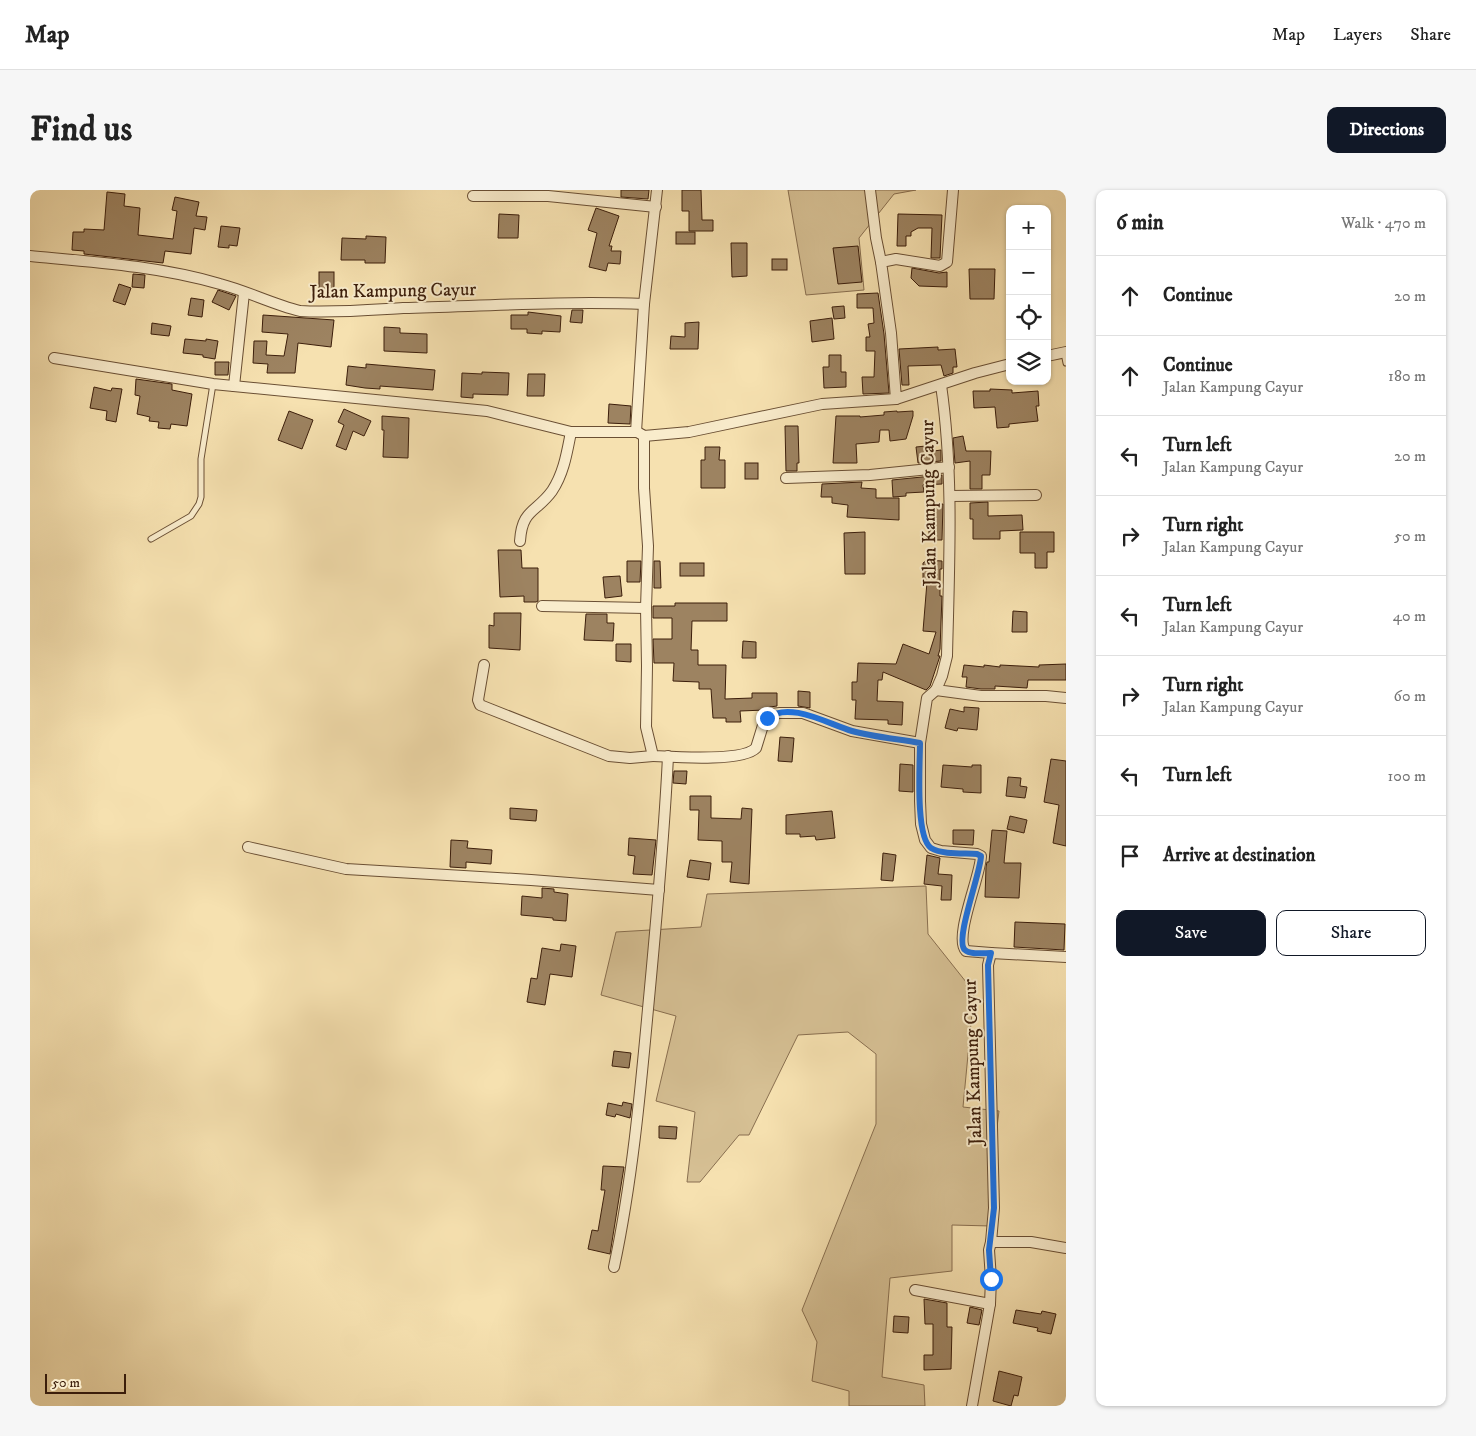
<!DOCTYPE html>
<meta charset="utf-8">
<style>
body{margin:0;font-family:"IM FELL DW Pica",serif;background:#f6f6f6;color:#222}
.controls{position:absolute;right:15px;top:15px;display:grid;overflow:hidden;border-radius:10px;box-shadow:0 1px 4px #0004}
.controls button{width:45px;height:45px;display:grid;place-items:center;padding:0;border:0;border-bottom:1px solid #e0e0e0;background:#fff;color:#222;font:25px sans-serif}
.scale{position:absolute;left:15px;bottom:12px;width:81px;box-sizing:border-box;padding-left:5px;border:2px solid #3c1e0b;border-top:0;font-size:14px;line-height:18px;white-space:nowrap;color:#3c1e0b;-webkit-text-stroke:4px #f9eccc;paint-order:stroke}
.stop{position:absolute;width:15px;height:15px;margin:-11px;border:4px solid #1a73e8;border-radius:50%;background:#fff}
.stop.end{background:#1a73e8;border-color:#fff;box-shadow:0 1px 5px #0008}
.list{margin:0;padding:0;list-style:none}
h2{display:flex;justify-content:space-between;align-items:center;height:65px;margin:0;padding:0 20px;font-size:21px}
h2 small{font-size:16px;font-weight:400;color:#767676}
.list li{display:grid;grid-template-columns:32px 1fr auto;gap:15px;align-items:center;box-sizing:border-box;height:80px;padding:0 20px;border-top:1px solid #e0e0e0}
.list b{display:block;font-size:19px;white-space:nowrap}
.list p{margin:0;font-size:16px;white-space:nowrap;color:#767676}
.list em{font-size:16px;font-style:normal;color:#767676}
.actions{display:flex;gap:10px;padding:15px 20px}
.actions a{flex:1;padding:11px 0;border:1px solid #111827;border-radius:10px;text-align:center;font-size:18px;color:#111827}
.actions .main{background:#111827;color:#fff}
.icon{flex:none;width:28px;height:28px;fill:none;stroke:currentColor;stroke-width:2;stroke-linecap:round;stroke-linejoin:round}
.map{position:relative;flex:none;width:1036px;height:1216px;overflow:hidden;border-radius:10px}
header{display:flex;align-items:center;gap:30px;box-sizing:border-box;height:70px;padding:0 25px;background:#fff;border-bottom:1px solid #e0e0e0}
header strong{font-size:24px}
nav{display:flex;gap:28px;margin-inline-start:auto;font-size:18px}
.intro{display:flex;align-items:center;justify-content:space-between;box-sizing:border-box;height:120px;padding:0 30px}
h1{margin:0;font-size:35px}
.button{padding:12px 22px;border-radius:10px;background:#111827;color:#fff;font-size:18px;font-weight:700}
main{display:flex;gap:30px;padding:0 30px}
aside{flex:1;background:#fff;border-radius:10px;box-shadow:0 1px 4px #0004}
.map>svg:first-child{display:block}
</style>
<header>
<strong>Map</strong>
<nav><a>Map</a><a>Layers</a><a>Share</a></nav>
</header>
<div class="intro"><h1>Find us</h1><a class="button">Directions</a></div>
<main>
<div class="map">
<svg width="1036" height="1216" viewBox="0 0 1036 1216">
<rect width="100%" height="100%" fill="#f6e1b0"/>
<filter id="stains"><feTurbulence type="fractalNoise" baseFrequency=".004" numOctaves="4"/><feColorMatrix values="0 0 0 0 .2 0 0 0 0 .09 0 0 0 0 .02 0 0 0 .5 -.17"/></filter>
<radialGradient id="worn" r=".72"><stop offset=".6" stop-color="#630" stop-opacity="0"/><stop offset="1" stop-color="#630" stop-opacity=".3"/></radialGradient>
<g fill="#d6c094" stroke="#896f50">
<path d="M758 0H886L864 4 829 48 834 100 776 105Z"/>
<path d="M896 696 898 744 944 802 933 917 969 921 959 1002 961 1036 922 1035V1081L860 1088 852 1187 894 1195 895 1216H819V1201L782 1191 787 1152 772 1120 846 934V864L818 842 768 845 719 945H709L670 992H657L665 922 626 911 646 826 571 805 586 742 671 737 677 704Z"/>
</g>
<g fill="#9d8361" stroke="#3c1e0b">
<path d="M591 0H619L618 9 591 7Z"/>
<path d="M652 0H671L672 30H683V41H659V21H652Z"/>
<path d="M77 2 95 4 94 16 110 18 108 45 143 49 147 21 142 20 145 7 169 12 166 26 177 27 175 40 164 38 161 64 135 61 133 73 54 64V61L42 60 43 42H54V39L74 40Z"/>
<path d="M566 18 589 26 579 56H582L581 61H591L590 74 578 73 576 81 559 77 567 43 558 40Z"/>
<path d="M469 24 489 25 488 48H468Z"/>
<path d="M868 24 912 25 910 68H901L902 38H888L881 42V46H876V56H867Z"/>
<path d="M191 36 210 38 207 56 199 55V58L188 57Z"/>
<rect x="646" y="42" width="19" height="12"/>
<path d="M336 46 356 47 355 73H335V70H311L312 48 336 49Z"/>
<path d="M701 53H717V86L702 87Z"/>
<path d="M828 56 832 92 808 94 803 58Z"/>
<rect x="742" y="69" width="15" height="11"/>
<path d="M882 78 909 83 917 82V97L889 96 881 88Z"/>
<path d="M939 79H965L964 109H940Z"/>
<rect x="289" y="82" width="15" height="22"/>
<path d="M103 84 115 85 114 98 102 97Z"/>
<path d="M89 94 101 98 95 115 83 111Z"/>
<path d="M188 100 206 106 199 120 182 112Z"/>
<path d="M848 103 854 144 859 203 833 204 832 187H844L845 161H836V147H840L838 134 844 133 843 118H827V104Z"/>
<path d="M161 108 174 110 172 127 158 125Z"/>
<path d="M814 116 815 128 804 129 802 117Z"/>
<path d="M542 120H553L552 133 540 132Z"/>
<path d="M498 122 531 126 530 142 512 141V144L497 143V139H481V125H498Z"/>
<path d="M233 125 304 130 301 157 268 153 265 183H237L238 174 223 173 224 151H237L236 165 254 166 258 144 232 142Z"/>
<path d="M802 128 804 149 782 152 780 131Z"/>
<path d="M669 132 668 159H640L641 146 655 147V133Z"/>
<path d="M122 133 141 136 139 146 121 144Z"/>
<path d="M354 137 370 138V143L397 144V163L354 161Z"/>
<path d="M155 149 176 151V149L188 151 185 169 173 167V165L153 163Z"/>
<path d="M908 157V160L925 159 927 177H923V183L914 186 911 175 878 176 879 195H872L869 159Z"/>
<path d="M799 165H811V182H816V197L794 198 793 177H799Z"/>
<path d="M185 172H199L198 185H185Z"/>
<path d="M336 174 405 180 403 200 350 196V199L335 198 316 195 318 176 336 178Z"/>
<path d="M452 182 479 183 478 205 443 204V208L431 207 432 183 452 184Z"/>
<path d="M498 184H515L514 206H497Z"/>
<path d="M106 189 142 194V200L162 204 157 236 141 234 140 239 128 238 129 232 119 231 120 227 107 224 110 206 105 205Z"/>
<path d="M64 197 81 201 82 198 92 199 86 232 76 230 77 221 60 218Z"/>
<path d="M960 199 982 200V203L1008 201 1009 216H1006L1008 231 979 234V237L967 238 965 217 944 218 943 201H960Z"/>
<path d="M579 214 601 216 600 234 578 233Z"/>
<path d="M314 219 341 231 334 246 323 241 316 260 306 256 314 235 308 232Z"/>
<path d="M259 221 283 230 272 259 248 250Z"/>
<path d="M867 221V222L883 221V226L876 249 860 251 859 240H850L849 252 826 254 827 273H803L806 226H830V227L854 225V222Z"/>
<path d="M352 226 379 228 378 268 353 267 354 240H352Z"/>
<path d="M755 236H768L769 273H767V281H756Z"/>
<path d="M933 246 936 261H961L960 285H952V299H940V271L925 273 923 248Z"/>
<path d="M896 256 897 262 911 260V271L888 273 886 257Z"/>
<path d="M675 257H690L689 270H695V298H671V270H675Z"/>
<rect x="715" y="273" width="13" height="16"/>
<path d="M912 285V294L893 295 894 302 876 303V306L863 307 862 290Z"/>
<path d="M832 292 831 298 846 299V308H869V330L817 327 818 315 802 313V307H791L792 294Z"/>
<path d="M958 312V326L992 325 993 340 970 341V349H943V329H940V313Z"/>
<path d="M913 314 912 350H899V315Z"/>
<path d="M835 342V384H815L814 343Z"/>
<path d="M990 342H1024V362H1017V378H1005V363H990Z"/>
<path d="M468 360H491L492 378H508V411L506 412H494V406L470 407Z"/>
<path d="M897 370 912 371V379H910V406H912L910 459 908 466H910L900 496 896 500 853 482 852 490H848L847 511 873 512 872 535 858 534V530L825 529 826 510H822V492H827L828 473 866 474 873 454 899 464 906 442 893 441 897 392H893V373Z"/>
<path d="M597 371H611L610 392H597Z"/>
<path d="M624 371H630L631 398H624Z"/>
<rect x="650" y="373" width="24" height="13"/>
<path d="M590 386 592 406 575 408 573 387Z"/>
<path d="M645 413H697V431H662L661 460H668V475H696L695 509 722 508V503H747V516L740 517 735 520 710 521 711 532H696V528H683L681 499H669V492L643 491 644 473H624L623 449H642V428H623V416H645Z"/>
<path d="M983 421 997 422V442H982Z"/>
<path d="M464 423H491L490 460 459 458V435L464 436Z"/>
<path d="M556 424H577V433H584L583 451 554 450Z"/>
<path d="M713 451 726 452V468H712Z"/>
<path d="M586 454H601V472L586 471Z"/>
<path d="M1036 474V490H998L997 498 965 496V499H951L936 497 937 487H932L934 475 954 477V475L970 477V475L1009 477V475Z"/>
<path d="M768 501 780 502V518L768 516Z"/>
<path d="M934 517 949 518 947 540 928 538 927 541 915 538 920 519 934 522Z"/>
<path d="M750 547 764 548 762 572 748 571Z"/>
<path d="M1021 569 1036 571V656L1023 653 1029 615 1014 612Z"/>
<path d="M870 574 883 575V602L869 601Z"/>
<path d="M913 575 942 577V575H951V603L933 602V599L911 597Z"/>
<path d="M644 581H657L656 594 643 593Z"/>
<path d="M978 587 991 588 990 596 997 597 995 608 976 606Z"/>
<path d="M660 606H681V628L711 629 712 618 722 619 719 694 700 692 702 672H692V651L668 650 669 620H660Z"/>
<path d="M480 618 507 620 506 631 480 629Z"/>
<path d="M802 621 805 648 786 650 785 646 770 647V644H756V625Z"/>
<path d="M980 626 997 630 994 643 977 639Z"/>
<path d="M923 640H944L943 655 923 654Z"/>
<path d="M962 640 977 641 974 673H991L989 708 955 707 956 677 957 672H959Z"/>
<path d="M599 648 626 650 622 685 603 684 605 666 598 665Z"/>
<path d="M421 650 438 651 437 658 462 660 461 674 436 672V678L420 677Z"/>
<path d="M853 663 866 665 863 691 851 690Z"/>
<path d="M897 665 910 668 908 684 922 685 921 710H911L912 696 894 694Z"/>
<path d="M660 670 681 673 679 690 657 687Z"/>
<path d="M512 698 524 699V702L538 704 536 731 523 730V728L491 725 492 706 512 708Z"/>
<path d="M985 732 1035 734 1034 760 984 757Z"/>
<path d="M531 754 546 756 542 787 520 784 515 815 497 812 501 788 507 789 512 758 530 761Z"/>
<path d="M584 861 601 863 599 878 582 876Z"/>
<path d="M593 912 602 914 600 928 586 924 585 927 576 925 578 913 592 916Z"/>
<path d="M629 936 647 937 646 949 629 948Z"/>
<path d="M573 976 594 977 580 1064 558 1059 562 1040 568 1041 575 1000H571Z"/>
<path d="M894 1109 917 1113V1137H922L921 1179 894 1180V1165H903V1134H895Z"/>
<path d="M940 1117 952 1120 949 1135 937 1133Z"/>
<path d="M986 1120 1011 1124 1012 1121 1026 1124 1021 1144 1007 1141 1008 1138 983 1133Z"/>
<path d="M864 1126 879 1127 878 1143 863 1142Z"/>
<path d="M969 1181 992 1187 988 1206 984 1205 981 1216 963 1211Z"/>
</g>
<g fill="none" stroke-linecap="round" stroke-linejoin="round">
<defs>
<g id="lane">
<path d="M1034 163 1036 173"/>
<path d="M121 349 161 326 169 314 171 307V269L183 194"/>
</g>
<g id="street">
<path d="M840 0 846 48 851 72"/>
<path d="M923 0 917 72 910 76 866 69 851 72 861 143 866 209 945 183 980 174"/>
<path d="M443 6H518L626 17"/>
<path d="M0 66C64 72 128 76 190 94 217 101 242 114 270 121 304 123 339 120 373 118 453 116 534 111 614 114"/>
<path d="M1017 166 1036 162"/>
<path d="M24 168 183 194 457 221 541 242"/>
<path d="M911 195C924 285 919 376 917 466L912 486 906 500 951 506H1016L1036 508"/>
<path d="M204 196 214 103"/>
<path d="M609 243 614 246 659 242 792 214 866 209"/>
<path d="M614 246V298L618 356 616 418 617 476 616 537 623 566C644 567 713 572 726 558L734 532 741 524 750 523H773L822 541 890 553"/>
<path d="M756 288 840 285 919 277"/>
<path d="M920 306 1006 305"/>
<path d="M490 351C492 319 506 323 522 301 534 283 537 262 541 242H606L614 114 627 0"/>
<path d="M512 416 616 418"/>
<path d="M454 475 448 510 450 515 579 566 600 568 623 566"/>
<path d="M906 500 897 508 890 553V611L891 634 895 650 901 658 911 661 947 664 951 666C951 685 923 748 936 761L961 763 958 775 964 1018 961 1052"/>
<path d="M218 657 316 679 501 690 629 700"/>
<path d="M961 763 1036 767"/>
<path d="M584 1077C602 992 610 906 618 819 626 735 634 651 638 566"/>
<path d="M885 1100 960 1114 961 1089 959 1060 961 1052H1001L1036 1058"/>
<path d="M942 1216 960 1114"/>
</g>
</defs>
<use href="#lane" stroke="#6a4f34" stroke-width="7"/>
<use href="#street" stroke="#6a4f34" stroke-width="12"/>
<use href="#lane" stroke="#f9eccc" stroke-width="5"/>
<use href="#street" stroke="#f9eccc" stroke-width="10"/>
</g>
<g fill="none" stroke-linecap="round" stroke-linejoin="round">
<path stroke="#1a73e8" stroke-width="6" d="M737 528C760 511 798 534 822 541 844 547 868 549 890 553 890 573 885 647 901 658 913 665 934 663 947 664L951 666C951 682 924 751 935 760 940 765 954 763 961 763L958 775 964 1018 959 1060 961 1089"/>
</g>
<g text-anchor="middle" dominant-baseline="central" stroke-width="4" stroke-linejoin="round" paint-order="stroke">
<g font-size="19" fill="#3c1e0b" stroke="#f9eccc">
<text transform="translate(363 101) rotate(-1)">Jalan Kampung Cayur</text>
<text transform="translate(899 313) rotate(-91)">Jalan Kampung Cayur</text>
<text transform="translate(943 872) rotate(-92)">Jalan Kampung Cayur</text>
</g>
</g>
<rect width="100%" height="100%" filter="url(#stains)"/>
<rect width="100%" height="100%" fill="url(#worn)"/>
</svg>
<div class="controls">
<button>+</button>
<button>−</button>
<button><svg class="icon" aria-label="locate" viewBox="0 0 24 24"><circle cx="12" cy="12" r="6"/><path d="M12 2v4M12 18v4M2 12h4M18 12h4"/></svg></button>
<button><svg class="icon" aria-label="layers" viewBox="0 0 24 24"><path d="M12 4l9 5-9 5-9-5zM3 14l9 5 9-5"/></svg></button>
</div>
<div class="scale">50 m</div>
<div class="stop" style="left:961px;top:1089px"></div>
<div class="stop end" style="left:737px;top:528px"></div>
</div>
<aside>
<h2>6 min<small>Walk · 470 m</small></h2>
<ul class="list">
<li><svg class="icon" aria-label="ahead" viewBox="0 0 24 24"><path d="M12 20V5M6 11l6-6 6 6"/></svg><div><b>Continue</b></div><em>20 m</em></li>
<li><svg class="icon" aria-label="ahead" viewBox="0 0 24 24"><path d="M12 20V5M6 11l6-6 6 6"/></svg><div><b>Continue</b><p>Jalan Kampung Cayur</p></div><em>180 m</em></li>
<li><svg class="icon" aria-label="left" viewBox="0 0 24 24"><path d="M17 20v-9H6M10 6l-5 5 5 5"/></svg><div><b>Turn left</b><p>Jalan Kampung Cayur</p></div><em>20 m</em></li>
<li><svg class="icon" aria-label="right" viewBox="0 0 24 24"><path d="M7 20v-9h11M14 6l5 5-5 5"/></svg><div><b>Turn right</b><p>Jalan Kampung Cayur</p></div><em>50 m</em></li>
<li><svg class="icon" aria-label="left" viewBox="0 0 24 24"><path d="M17 20v-9H6M10 6l-5 5 5 5"/></svg><div><b>Turn left</b><p>Jalan Kampung Cayur</p></div><em>40 m</em></li>
<li><svg class="icon" aria-label="right" viewBox="0 0 24 24"><path d="M7 20v-9h11M14 6l5 5-5 5"/></svg><div><b>Turn right</b><p>Jalan Kampung Cayur</p></div><em>60 m</em></li>
<li><svg class="icon" aria-label="left" viewBox="0 0 24 24"><path d="M17 20v-9H6M10 6l-5 5 5 5"/></svg><div><b>Turn left</b></div><em>100 m</em></li>
<li><svg class="icon" aria-label="arrive" viewBox="0 0 24 24"><path d="M6 21V4h12l-3 4 3 4H6"/></svg><div><b>Arrive at destination</b></div></li>
</ul>
<div class="actions"><a class="main">Save</a><a>Share</a></div>
</aside>
</main>
